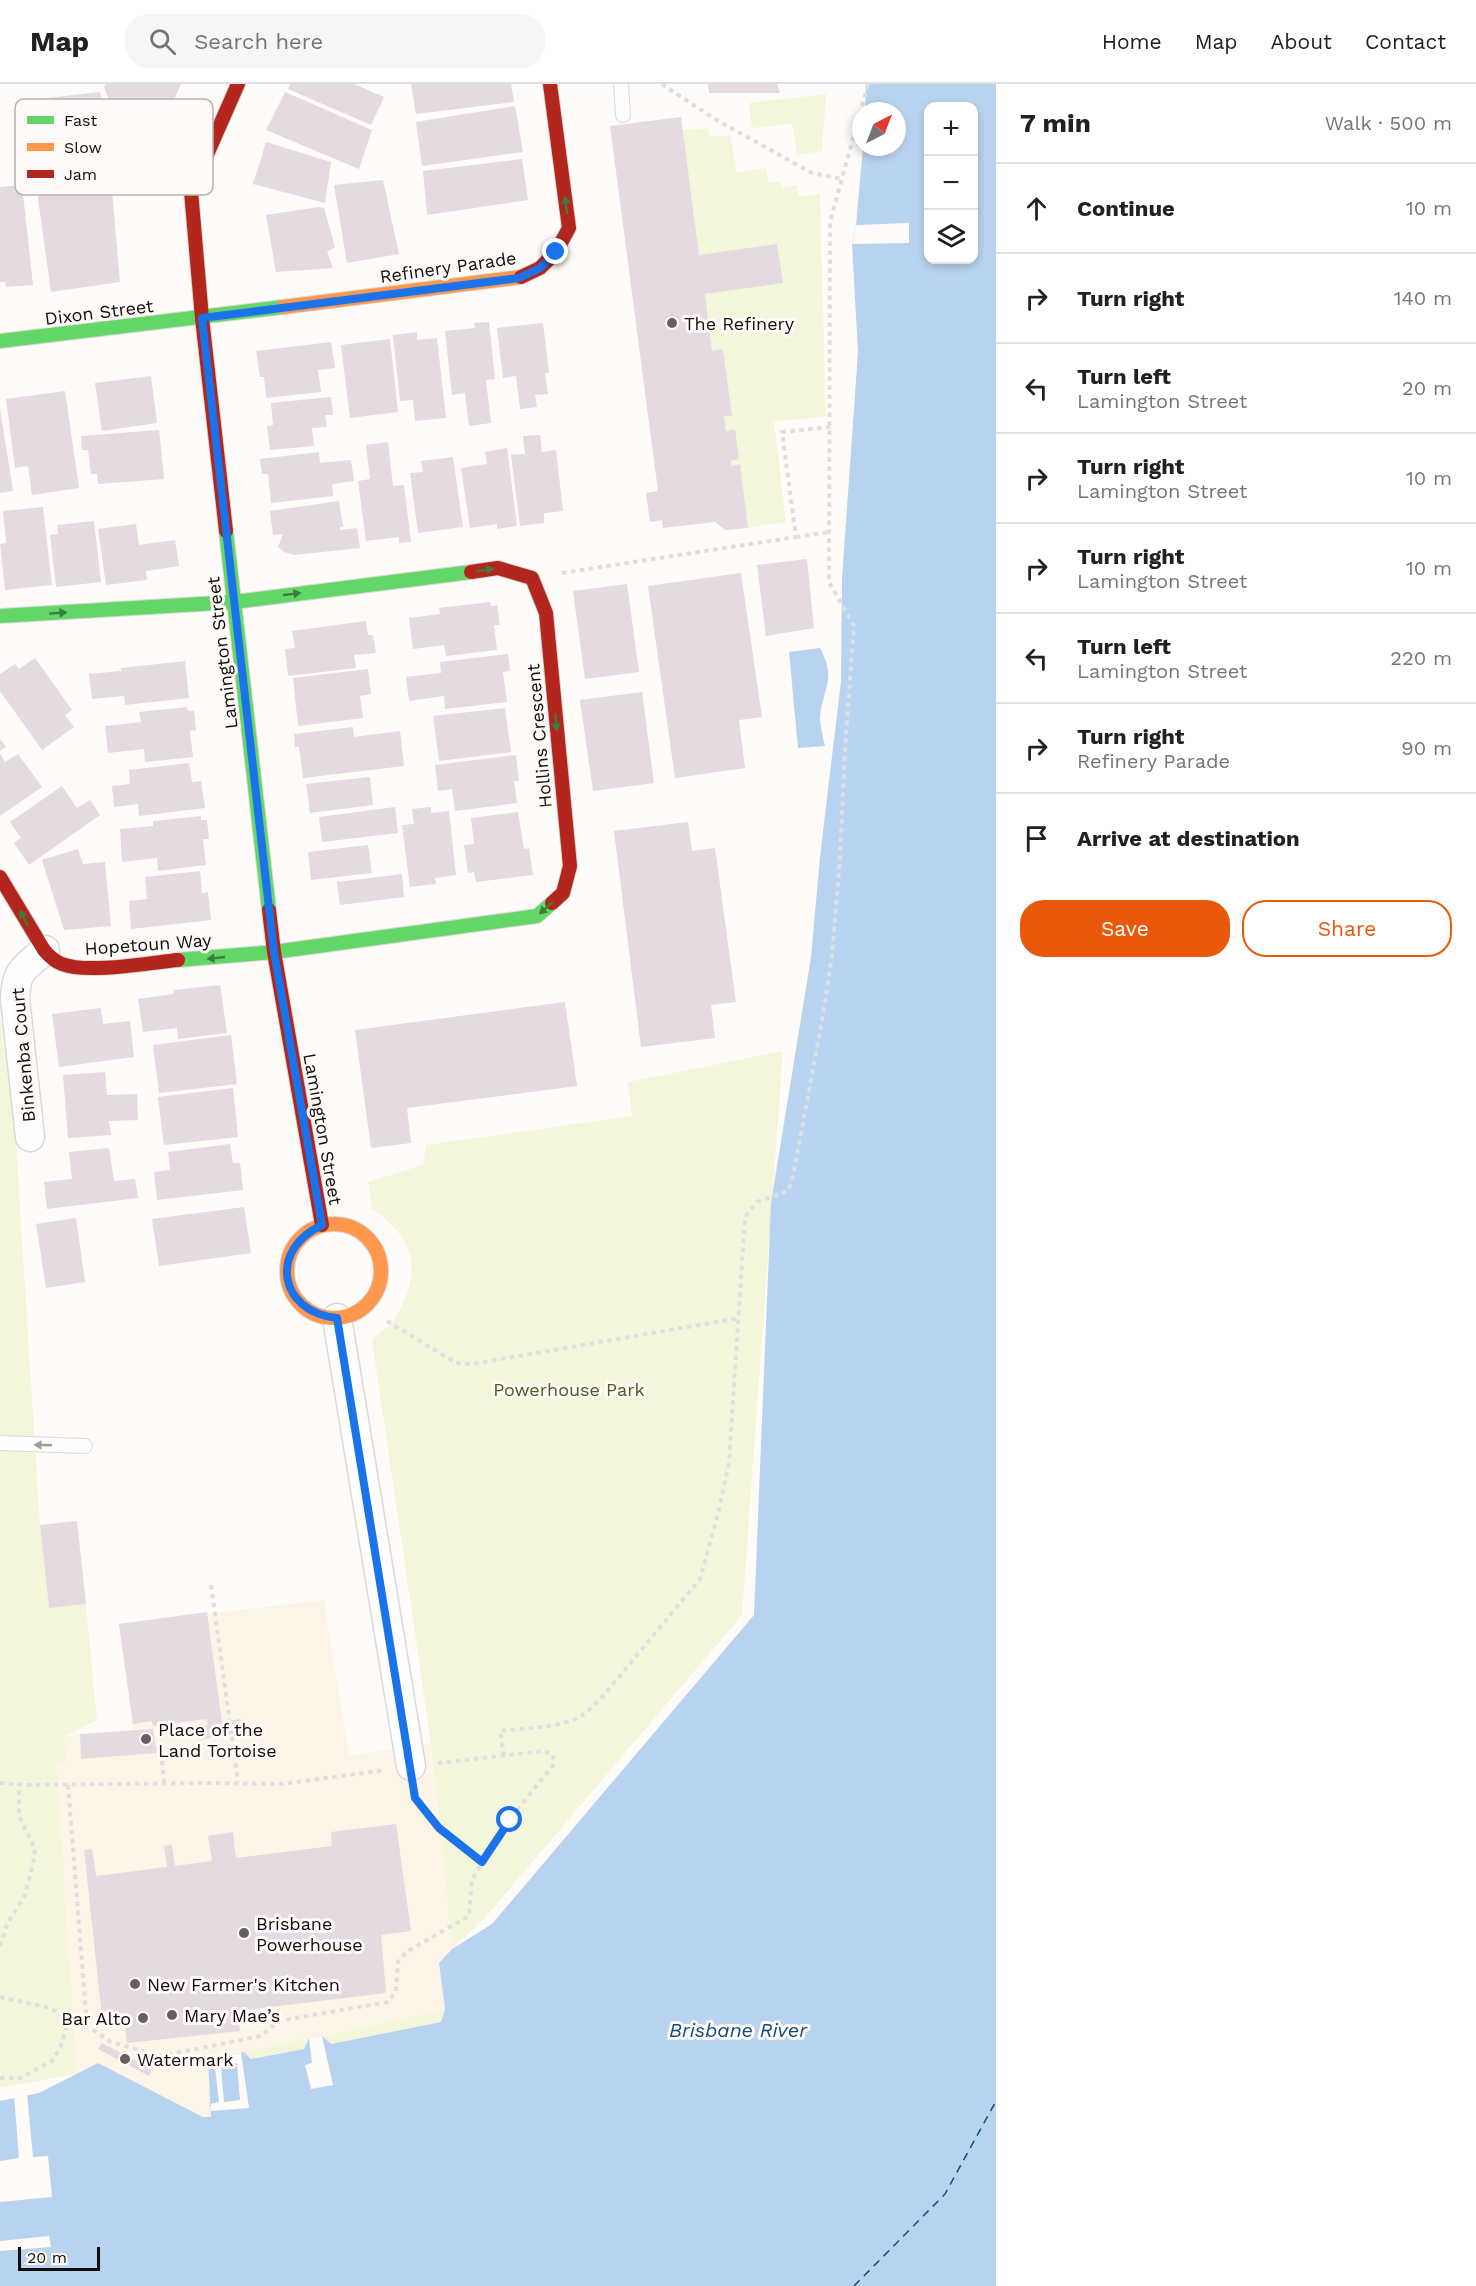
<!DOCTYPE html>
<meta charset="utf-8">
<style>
body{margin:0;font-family:"Work Sans",sans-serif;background:#f6f6f6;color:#202124}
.controls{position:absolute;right:18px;top:18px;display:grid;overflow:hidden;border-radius:12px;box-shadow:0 3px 9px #0003}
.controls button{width:54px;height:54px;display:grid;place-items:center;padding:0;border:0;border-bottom:2px solid #e0e0e0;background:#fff;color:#202124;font:30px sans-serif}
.compass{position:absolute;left:852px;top:18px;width:54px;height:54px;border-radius:50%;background:#fff;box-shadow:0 3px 9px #0003;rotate:42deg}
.scale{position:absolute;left:18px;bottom:15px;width:82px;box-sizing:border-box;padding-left:6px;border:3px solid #100d0b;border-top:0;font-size:16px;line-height:21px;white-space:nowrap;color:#100d0b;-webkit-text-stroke:4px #fffaf8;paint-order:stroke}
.stop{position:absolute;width:18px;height:18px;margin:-14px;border:4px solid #1a73e8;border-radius:50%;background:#fff}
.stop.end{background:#1a73e8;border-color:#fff;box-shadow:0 2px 6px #0008}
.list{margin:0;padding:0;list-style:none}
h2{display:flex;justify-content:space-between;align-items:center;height:78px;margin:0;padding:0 24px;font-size:26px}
h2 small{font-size:20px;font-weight:400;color:#757577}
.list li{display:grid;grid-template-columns:39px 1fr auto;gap:18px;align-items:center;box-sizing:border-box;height:90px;padding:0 24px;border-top:2px solid #e0e0e0}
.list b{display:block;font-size:22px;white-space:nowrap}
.list p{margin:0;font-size:20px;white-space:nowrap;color:#757577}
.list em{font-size:20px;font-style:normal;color:#757577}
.actions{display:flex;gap:12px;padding:18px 24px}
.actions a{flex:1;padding:14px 0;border:2px solid #ea580c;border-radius:24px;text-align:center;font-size:21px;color:#ea580c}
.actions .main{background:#ea580c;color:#fff}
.icon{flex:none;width:33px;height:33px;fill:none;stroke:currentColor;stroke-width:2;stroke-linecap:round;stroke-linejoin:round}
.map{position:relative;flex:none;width:996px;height:2202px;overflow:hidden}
header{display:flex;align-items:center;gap:36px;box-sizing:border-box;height:84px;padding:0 30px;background:#fff;border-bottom:2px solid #e0e0e0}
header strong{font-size:28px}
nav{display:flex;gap:33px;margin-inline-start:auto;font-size:21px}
.search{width:420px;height:54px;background:#f6f6f6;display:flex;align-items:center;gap:15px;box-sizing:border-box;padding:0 21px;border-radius:24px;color:#757577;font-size:22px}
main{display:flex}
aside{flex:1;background:#fff}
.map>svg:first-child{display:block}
</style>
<header>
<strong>Map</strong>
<div class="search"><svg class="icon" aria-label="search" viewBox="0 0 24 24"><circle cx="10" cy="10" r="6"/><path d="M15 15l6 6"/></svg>Search here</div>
<nav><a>Home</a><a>Map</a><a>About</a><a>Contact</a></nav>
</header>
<main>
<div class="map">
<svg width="996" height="2202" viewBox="0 0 996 2202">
<rect width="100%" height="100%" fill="#fefbf9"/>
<path fill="#fdf4e8" d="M324 1516 349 1672 431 1659 452 1865 439 1879 445 1925 208 1976 211 2033H203L98 1979 77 1990 57 1680 67 1679 65 1652 133 1646 119 1540Z"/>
<g fill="#f4f6dc">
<path d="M826 10 822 67 797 71 792 40 752 44 749 19Z"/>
<path d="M708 44 710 53 730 51 737 88 766 84 769 99 780 98 782 103 797 101 799 112 820 110 826 332 774 338 786 438 748 444 739 380 731 382V377L739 375 734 345 726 347 724 332H731L723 266 712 267 705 210 782 199 777 161 699 171 682 46Z"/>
<path d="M0 929 16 1060 40 1441 49 1523 86 1520 97 1636 65 1652 67 1679 57 1681 77 1990 0 2004Z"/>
<path d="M783 967 742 1531 484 1835 452 1865 431 1659 372 1256C378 1250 388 1244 393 1237 423 1191 417 1155 372 1125L368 1098 423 1081 426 1061 632 1032 628 998Z"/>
<path d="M445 1925 441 1938 331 1960 322 1952Z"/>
<path d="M309 1954 304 1965 251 1975 244 1968Z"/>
</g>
<g fill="#b8d3f0" fill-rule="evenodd">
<path d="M866 0H996V2202H0V2017L39 2009 98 1979 203 2033H211L208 1976 244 1968 251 1975 304 1965 309 1954 322 1952 331 1960 441 1938 445 1925 439 1879 452 1865 492 1840 754 1531 771 1119 811 873 820 773 841 597 842 494 858 268 852 160 856 141 863 63H897V27H865ZM928 22H974V176H928Z"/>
<path d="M820 564C837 595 823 603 820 633 820 642 823 653 825 662L798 664 789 568Z"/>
</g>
<g fill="#fefbf9" fill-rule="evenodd">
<path d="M909 139V159L852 160 856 141Z"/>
<path d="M322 1952 333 2001 311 2005 305 1981 312 1979 309 1954Z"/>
<path d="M241 1969 249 2024 211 2027V2020L219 2018 214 1975ZM237 1979 240 2016 224 2018 221 1983Z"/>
<path d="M27 2009 33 2073 48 2072 52 2113 0 2118V2077L19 2074 14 2011Z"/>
<path d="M49 2152 51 2163 0 2167V2157Z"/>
</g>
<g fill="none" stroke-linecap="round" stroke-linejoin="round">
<path stroke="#114c7f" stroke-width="1.5" stroke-dasharray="8 6" stroke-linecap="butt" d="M854 2202 945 2110 996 2017"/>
</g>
<g fill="#e4dae0">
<path d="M106 0H181L149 73 125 62 104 3Z"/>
<path d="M290 0H354L384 13 371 41 288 5Z"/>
<path d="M411 0H511L514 18 416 30Z"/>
<path d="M708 0H777L780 9H709Z"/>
<path d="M100 8 114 69 94 76 96 84H110L120 198 51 208 35 93 68 86V79L33 85 21 17Z"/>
<path d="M285 8 372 46 359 85 266 46Z"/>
<path d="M515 22 523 68 422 82 416 38Z"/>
<path d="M681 33 699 171 777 160 783 199 705 210 712 267 723 265 732 332H724L726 347 735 345 739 375 731 377V382L740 380 748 444 725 446 715 438 663 444 662 436 650 438 646 409 658 407 610 42Z"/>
<path d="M266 58 331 78 325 119 253 100Z"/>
<path d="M522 75 528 116 427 131 423 87Z"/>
<path d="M383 96 399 170 347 179 334 101Z"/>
<path d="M22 101 33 201 6 203 5 198H0V103Z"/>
<path d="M319 123 324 124 335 163 327 168 333 184 276 188 266 131Z"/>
<path d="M489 238 495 295 486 296 491 339 469 342 465 309 452 311 445 247 475 244 474 239Z"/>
<path d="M543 239 549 289H545L548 310 535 311 537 323 520 325 516 292 503 294 497 244Z"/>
<path d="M417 248V256L437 254 446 334 415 337 413 316 400 317 393 251Z"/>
<path d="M390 255 398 328 350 334 341 261Z"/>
<path d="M331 258 335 284 318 286 321 308 266 314 264 293H260L256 267Z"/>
<path d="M151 292 157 339 102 347 95 299Z"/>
<path d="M65 307 79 404 32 411 28 382 15 384 6 315Z"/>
<path d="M331 313 333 331H325L327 343 312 344 314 362 270 366 267 342 273 341 271 319Z"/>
<path d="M0 325 13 407 0 409Z"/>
<path d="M159 346 164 395 98 400 97 390H91L88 366H82L81 352Z"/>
<path d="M540 351 542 368 556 366 563 427 544 429V439L520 442 511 371 525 370 523 352Z"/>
<path d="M388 358 393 402 404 401 411 458 399 459V453L366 457 358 397 370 395 366 361Z"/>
<path d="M507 364 517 442 497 445V440L470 444 461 384 487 380 485 368Z"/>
<path d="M319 368 320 379 351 376 354 397 332 400 333 412 271 419 268 390H262L260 375Z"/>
<path d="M453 373 463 443 418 449 410 389 423 388 421 377Z"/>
<path d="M339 417 343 443H340V446L357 444 360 464 294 471 284 468 278 463 283 450 273 451 270 427Z"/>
<path d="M43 423 52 501 5 506 0 460 6 459 3 427Z"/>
<path d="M94 437 101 498 56 503 50 451 58 450 57 441Z"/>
<path d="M136 440 139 461 175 456 179 482 146 487 147 496 106 501 98 445Z"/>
<path d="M807 475 814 544 766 552 757 481Z"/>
<path d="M741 489 762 633 739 636 745 684 675 694 648 502Z"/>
<path d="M627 500 639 588 585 595 573 507Z"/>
<path d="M490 518 491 522 497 521 500 541H494L497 566 446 572 444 561 413 565 409 534 440 530 439 524Z"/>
<path d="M366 537 368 551H373L376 569 354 571 356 584 288 592 285 565 295 564 292 547Z"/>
<path d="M508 570 510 587 503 588 507 618 445 625 444 612 409 617 406 593 441 589 440 578Z"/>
<path d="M35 574 72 626 65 631 74 643 42 666 0 607V590L15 580 19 585Z"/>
<path d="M185 577 189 614 125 621 124 612 92 615 89 590 121 587V584Z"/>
<path d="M368 585 371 610 360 612 363 634 298 642 293 594Z"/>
<path d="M642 608 654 699 593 707 580 616Z"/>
<path d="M187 623 188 627H194L196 646 190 647 193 673 145 678 144 665 108 669 105 642 141 638 139 628Z"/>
<path d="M505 624 511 668 439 677 433 632Z"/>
<path d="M353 643 354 653 400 647 404 682 303 694 299 663H295L294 650Z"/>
<path d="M0 655 6 663 0 667Z"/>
<path d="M0 670 5 678 18 670 42 703 0 732Z"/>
<path d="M516 671 519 697H514L517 719 455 727 452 705 438 707 435 681Z"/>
<path d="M189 679 192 698 201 697 205 724 139 732 138 720 114 723 112 702 130 700 129 686Z"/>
<path d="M370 693 373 721 310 729 306 700Z"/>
<path d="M62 702 77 724 90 716 100 731 29 781 14 759 21 754 10 738Z"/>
<path d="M395 723 398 749 322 758 319 733Z"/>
<path d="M431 723V729L449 727 456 791 435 794 436 800 410 803 402 741 414 740 412 725Z"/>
<path d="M518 728 524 765 529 764 533 791 476 798 474 788 468 789 464 761 474 760 471 734Z"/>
<path d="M201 732V736H207L209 755H203L206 781 158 787 157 774 122 778 120 745 153 742V737Z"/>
<path d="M688 738 692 767 715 764 736 918 711 921 715 954 641 963 614 747Z"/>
<path d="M368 761 372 789 311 796 308 768Z"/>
<path d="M78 765 83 780 105 778 111 842 64 846 42 776Z"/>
<path d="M200 787 202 809 208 808 211 836 131 845 129 817 147 815 145 793Z"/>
<path d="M402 790 404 813 340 821 337 798Z"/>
<path d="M220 901 227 949 178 955 177 944 143 948 138 915 174 910V906Z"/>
<path d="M565 918 577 1002 407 1024 411 1059 371 1064 355 946Z"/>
<path d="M101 924 103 940 130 937 134 973 59 983 52 930Z"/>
<path d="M231 951 237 1000 159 1009 153 961Z"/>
<path d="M105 988 107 1011 137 1010 138 1036 109 1037 111 1051 68 1054 63 991Z"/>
<path d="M233 1004 238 1053 164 1061 158 1013Z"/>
<path d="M230 1060 233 1079H240L243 1106 157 1116 154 1088 170 1086 168 1068Z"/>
<path d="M109 1064 114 1097 135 1095 138 1114 47 1125 44 1098 72 1095 69 1068Z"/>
<path d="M244 1123 251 1169 159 1182 152 1135Z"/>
<path d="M76 1134 85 1198 46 1204 36 1140Z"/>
<path d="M77 1437 86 1520 49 1524 40 1441Z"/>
<path d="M207 1528 222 1638 240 1635 242 1648 199 1656 196 1643 208 1641 207 1635 153 1642 152 1637 133 1640 119 1540Z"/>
<path d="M153 1645 157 1669 81 1675 80 1650Z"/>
<path d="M396 1740 411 1847 381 1851 386 1909 237 1927 240 1947 127 1959 125 1940 103 1942 84 1766 92 1765 96 1792 167 1783 164 1762 172 1761 175 1782 212 1777 208 1752 233 1748 236 1774 332 1762 331 1748Z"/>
<path d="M102 1959 152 1985 149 1992 98 1965Z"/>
</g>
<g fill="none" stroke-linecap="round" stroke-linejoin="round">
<defs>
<g id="lane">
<path d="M621 0 623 31"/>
<path d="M0 1359 85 1362"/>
</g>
<g id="street">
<path d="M30 1053 15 915C16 885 24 885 45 866"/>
<path d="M337 1234 411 1682"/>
</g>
<g id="fast">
<path d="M0 257 283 223"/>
<path d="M226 447 269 826"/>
<path d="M0 532 234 518 471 488"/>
<path d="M178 876 274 868 537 832 552 819"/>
</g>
<g id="slow">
<path d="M283 223 521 193"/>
<circle cx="334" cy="1187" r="47"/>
</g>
<g id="jam">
<path d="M521 193 540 184 556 168 569 144 550 0"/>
<path d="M226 447 202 234 191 107 238 0"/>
<path d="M471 488 498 484 532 494 546 529 570 782 563 809 552 819"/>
<path d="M0 793 44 866C49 872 54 877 62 880 87 890 149 879 178 876"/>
<path d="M269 826 274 868 322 1141"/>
</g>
</defs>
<use href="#lane" stroke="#dcd8d6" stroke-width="16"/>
<use href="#street" stroke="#dcd8d6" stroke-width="31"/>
<use href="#fast" stroke="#dcd8d6" stroke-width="16"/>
<use href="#slow" stroke="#dcd8d6" stroke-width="16"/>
<use href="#jam" stroke="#dcd8d6" stroke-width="16"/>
<g stroke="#dfdfdf" stroke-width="4" stroke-dasharray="4.5 4.5" stroke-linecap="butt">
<path d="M662 0 713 34 812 89 842 95"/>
<path d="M796 453 829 448"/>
<path d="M562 489 796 453 782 348 831 343"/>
<path d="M387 1237 456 1279 472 1280 740 1234"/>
<path d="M211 1501 238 1698"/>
<path d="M128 1666 161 1665 164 1699"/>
<path d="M504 1672 500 1647C522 1644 555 1644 575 1635 587 1630 595 1620 604 1611L700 1495 718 1430 729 1378 745 1133 757 1118 788 1107 793 1092 822 937 832 871 840 775 845 665 854 542 829 498 830 138 868 0"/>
<path d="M0 1699 28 1701 207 1699 282 1700 385 1686"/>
<path d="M68 1701 87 1942"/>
<path d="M414 1710 415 1714C435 1742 455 1758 482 1778"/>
<path d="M0 1862 8 1838 24 1813 33 1781 35 1765 19 1732V1700"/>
<path d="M0 1913 46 1923 87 1942 111 1958 161 1972 261 1952 278 1937 388 1918 396 1907 398 1878 406 1868 469 1832 472 1796 482 1778 510 1735 554 1680 553 1671 544 1667 437 1679"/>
<path d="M0 1994H20L52 1977 60 1964 70 1934"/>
</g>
<use href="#lane" stroke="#fffefe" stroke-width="14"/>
<use href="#street" stroke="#fffefe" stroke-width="28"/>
<use href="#fast" stroke="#63d668" stroke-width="14"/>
<use href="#slow" stroke="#ff974d" stroke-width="14"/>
<use href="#jam" stroke="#b3261e" stroke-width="14"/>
</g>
<defs><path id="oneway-solid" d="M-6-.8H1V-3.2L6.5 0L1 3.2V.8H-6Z" transform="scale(1.5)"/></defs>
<g fill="#3e7c3e">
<use href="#oneway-solid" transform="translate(566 121) rotate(-97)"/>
<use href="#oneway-solid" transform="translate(485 486) rotate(-7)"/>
<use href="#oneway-solid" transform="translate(292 510) rotate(-7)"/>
<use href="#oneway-solid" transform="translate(58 529) rotate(-4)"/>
<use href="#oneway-solid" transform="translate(556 638) rotate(85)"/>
<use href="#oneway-solid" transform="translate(546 824) rotate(139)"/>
<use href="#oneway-solid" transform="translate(24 834) rotate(-116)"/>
<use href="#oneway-solid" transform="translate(216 874) rotate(174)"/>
</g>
<use fill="#9f9e9d" href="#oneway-solid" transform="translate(43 1361) rotate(-178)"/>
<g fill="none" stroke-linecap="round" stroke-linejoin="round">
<path stroke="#1a73e8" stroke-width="8" d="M510 1736 482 1778 439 1744 415 1714 337 1234C279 1228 268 1166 322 1141L274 868 202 234 519 194 540 184 556 168"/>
</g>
<g fill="#63605e" stroke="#fffaf8" stroke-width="2">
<circle cx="672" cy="239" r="6"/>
<circle cx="146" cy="1655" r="6"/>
<circle cx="244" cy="1849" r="6"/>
<circle cx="135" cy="1900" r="6"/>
<circle cx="172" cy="1931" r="6"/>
<circle cx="143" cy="1934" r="6"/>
<circle cx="125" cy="1975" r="6"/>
</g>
<g text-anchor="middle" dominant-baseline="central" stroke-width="6" stroke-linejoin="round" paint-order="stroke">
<g font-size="18" fill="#100d0b" stroke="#fffaf8">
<text transform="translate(448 183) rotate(-8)">Refinery Parade</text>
<text transform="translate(99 228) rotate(-7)">Dixon Street</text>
<text transform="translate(222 569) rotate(-97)">Lamington Street</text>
<text transform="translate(539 652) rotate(-95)">Hollins Crescent</text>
<text transform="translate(148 860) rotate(-4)">Hopetoun Way</text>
<text transform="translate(23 971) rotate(-95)">Binkenba Court</text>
<text transform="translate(323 1045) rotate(80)">Lamington Street</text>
</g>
<g font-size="18" fill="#100d0b" stroke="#fffaf8" text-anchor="start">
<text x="684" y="239">The Refinery</text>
<text x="158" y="1645">Place of the<tspan x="158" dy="21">Land Tortoise</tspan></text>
<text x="256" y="1839">Brisbane<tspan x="256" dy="21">Powerhouse</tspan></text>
<text x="147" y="1900">New Farmer's Kitchen</text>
<text x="184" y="1931">Mary Mae’s</text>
<text x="131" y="1934" text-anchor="end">Bar Alto</text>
<text x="137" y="1975">Watermark</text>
</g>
<g font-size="18" fill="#54581b" stroke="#fffaf8">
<text x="569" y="1305">Powerhouse Park</text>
</g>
<g font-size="20" font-style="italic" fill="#114c7f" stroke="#fffaf8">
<text x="738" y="1946">Brisbane River</text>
</g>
</g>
<rect x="15" y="15" width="198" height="96" rx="9" fill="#fffaf8" stroke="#b7b3b1" stroke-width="1.5"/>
<rect x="27" y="32" width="27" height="8" fill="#63d668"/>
<rect x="27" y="59" width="27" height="8" fill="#ff974d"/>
<rect x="27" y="86" width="27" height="8" fill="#b3261e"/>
<g font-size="16" fill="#100d0b">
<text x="64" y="42">Fast</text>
<text x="64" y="69">Slow</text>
<text x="64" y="96">Jam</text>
</g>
</svg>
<div class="controls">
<button>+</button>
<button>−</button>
<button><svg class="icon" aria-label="layers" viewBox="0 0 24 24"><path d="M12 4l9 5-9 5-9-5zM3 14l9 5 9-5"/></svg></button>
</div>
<svg class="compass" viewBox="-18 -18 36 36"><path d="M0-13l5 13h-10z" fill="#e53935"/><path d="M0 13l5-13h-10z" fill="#757577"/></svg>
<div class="scale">20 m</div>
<div class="stop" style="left:510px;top:1736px"></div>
<div class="stop end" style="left:556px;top:168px"></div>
</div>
<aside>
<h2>7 min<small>Walk · 500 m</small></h2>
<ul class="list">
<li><svg class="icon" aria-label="ahead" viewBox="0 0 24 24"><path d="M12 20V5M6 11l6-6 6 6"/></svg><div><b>Continue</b></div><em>10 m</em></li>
<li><svg class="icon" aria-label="right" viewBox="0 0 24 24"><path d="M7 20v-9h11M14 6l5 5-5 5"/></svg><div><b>Turn right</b></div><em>140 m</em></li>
<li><svg class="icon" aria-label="left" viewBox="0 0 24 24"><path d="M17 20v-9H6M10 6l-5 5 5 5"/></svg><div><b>Turn left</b><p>Lamington Street</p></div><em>20 m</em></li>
<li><svg class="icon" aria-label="right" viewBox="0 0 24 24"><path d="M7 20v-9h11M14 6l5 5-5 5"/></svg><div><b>Turn right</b><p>Lamington Street</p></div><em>10 m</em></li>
<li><svg class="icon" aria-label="right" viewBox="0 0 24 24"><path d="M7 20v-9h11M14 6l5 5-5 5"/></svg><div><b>Turn right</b><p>Lamington Street</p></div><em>10 m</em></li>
<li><svg class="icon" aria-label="left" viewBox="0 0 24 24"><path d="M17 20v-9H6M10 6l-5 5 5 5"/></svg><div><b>Turn left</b><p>Lamington Street</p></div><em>220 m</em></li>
<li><svg class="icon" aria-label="right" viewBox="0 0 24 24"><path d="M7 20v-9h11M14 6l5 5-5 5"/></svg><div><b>Turn right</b><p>Refinery Parade</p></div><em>90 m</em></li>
<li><svg class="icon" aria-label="arrive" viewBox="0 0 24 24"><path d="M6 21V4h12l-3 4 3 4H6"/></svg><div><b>Arrive at destination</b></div></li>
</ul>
<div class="actions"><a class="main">Save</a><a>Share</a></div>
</aside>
</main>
